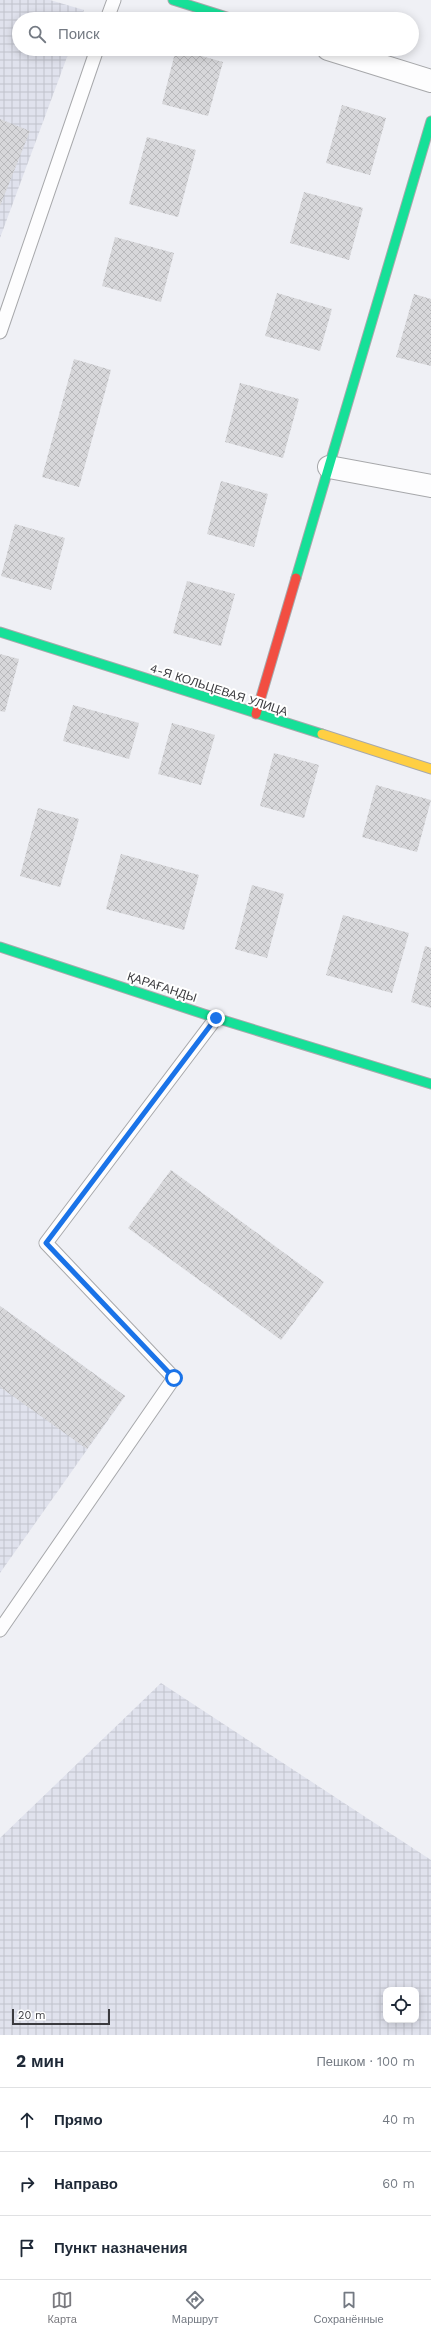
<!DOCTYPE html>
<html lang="ru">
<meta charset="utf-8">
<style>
body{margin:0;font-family:"Work Sans",sans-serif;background:#f2f2f3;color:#1f2937}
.controls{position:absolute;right:12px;bottom:12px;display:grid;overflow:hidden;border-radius:8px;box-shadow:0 2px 10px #0003}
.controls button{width:36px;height:36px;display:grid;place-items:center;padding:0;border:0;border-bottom:1px solid #e0e1e3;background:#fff;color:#1f2937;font:20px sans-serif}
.scale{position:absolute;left:12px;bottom:10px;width:98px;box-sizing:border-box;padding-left:4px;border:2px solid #3b3b3f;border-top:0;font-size:11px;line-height:14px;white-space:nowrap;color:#3b3b3f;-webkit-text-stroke:3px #fff;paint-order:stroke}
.stop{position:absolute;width:12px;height:12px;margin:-9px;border:3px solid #1a73e8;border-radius:50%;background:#fff}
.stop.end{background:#1a73e8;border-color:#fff;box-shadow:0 1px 4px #0008}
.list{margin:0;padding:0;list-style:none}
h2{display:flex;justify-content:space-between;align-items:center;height:52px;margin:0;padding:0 16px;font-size:17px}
h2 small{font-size:13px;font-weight:400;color:#747a83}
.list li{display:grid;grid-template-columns:26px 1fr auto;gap:12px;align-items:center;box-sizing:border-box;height:64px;padding:0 16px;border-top:1px solid #e0e1e3}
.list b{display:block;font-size:15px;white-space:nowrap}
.list em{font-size:13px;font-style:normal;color:#747a83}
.icon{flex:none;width:22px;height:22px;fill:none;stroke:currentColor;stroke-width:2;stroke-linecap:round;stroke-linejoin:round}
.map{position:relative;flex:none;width:431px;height:2035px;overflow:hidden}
.search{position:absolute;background:#fff;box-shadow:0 2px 10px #0003;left:12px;right:12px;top:12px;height:44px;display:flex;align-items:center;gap:10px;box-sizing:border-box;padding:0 14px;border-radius:22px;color:#747a83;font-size:15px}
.sheet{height:244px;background:#fff}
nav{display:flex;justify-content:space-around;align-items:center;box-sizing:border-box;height:56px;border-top:1px solid #e0e1e3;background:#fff;font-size:11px;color:#747a83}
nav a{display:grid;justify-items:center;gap:2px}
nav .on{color:#7a7a7f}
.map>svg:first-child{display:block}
</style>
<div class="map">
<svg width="431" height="2035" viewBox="0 0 431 2035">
<defs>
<pattern id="industrial-grid" width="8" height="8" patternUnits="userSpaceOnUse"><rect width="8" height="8" fill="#e0e2ed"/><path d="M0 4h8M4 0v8" fill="none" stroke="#c1c3cc"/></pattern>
<pattern id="building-cross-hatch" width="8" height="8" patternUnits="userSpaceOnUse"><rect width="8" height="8" fill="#d7d7da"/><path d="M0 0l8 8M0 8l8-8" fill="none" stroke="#b9b9bc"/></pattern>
</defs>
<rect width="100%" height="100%" fill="#eff0f5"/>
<g fill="url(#industrial-grid)" fill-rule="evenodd">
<path d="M0 0H50L84 10 81 19H19V49H70L0 238Z"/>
<path d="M0 1306 125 1396 0 1573Z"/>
<path d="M161 1683 431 1860V2035H0V1838ZM386 1990H416V2020H386Z"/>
</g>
<g fill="url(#building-cross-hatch)">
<path d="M176 49 223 62 208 116 162 104Z"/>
<path d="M342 105 386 118 370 175 326 163Z"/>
<path d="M0 119 30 131 0 206Z"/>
<path d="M147 137 196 150 178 217 129 204Z"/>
<path d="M304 192 363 208 349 260 290 243Z"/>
<path d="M115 237 174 253 161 302 102 286Z"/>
<path d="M277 293 332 309 320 351 265 336Z"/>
<path d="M414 294 431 299V366L396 357Z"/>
<path d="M74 359 111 370 79 487 42 477Z"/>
<path d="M240 383 299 399 283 458 225 442Z"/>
<path d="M221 481 268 494 254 547 207 534Z"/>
<path d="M15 524 65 538 51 590 1 576Z"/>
<path d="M187 581 235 594 221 646 173 633Z"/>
<path d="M0 654 19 659 5 712 0 711Z"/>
<path d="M73 705 139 723 129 759 63 741Z"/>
<path d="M172 723 215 735 201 785 158 774Z"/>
<path d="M274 753 319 765 304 818 260 806Z"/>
<path d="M376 785 431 800 417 852 362 837Z"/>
<path d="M38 808 79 819 60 887 20 876Z"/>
<path d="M121 854 199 875 184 930 106 909Z"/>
<path d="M252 885 284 894 267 958 235 949Z"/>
<path d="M343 915 409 933 392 993 326 975Z"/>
<path d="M425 946 431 948V1008L411 1002Z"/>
<path d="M171 1170 324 1282 281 1340 128 1228Z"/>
<path d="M0 1306 125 1396 87 1449 0 1387Z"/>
</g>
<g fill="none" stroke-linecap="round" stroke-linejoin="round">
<defs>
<g id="lane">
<path d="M107 19 114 0"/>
<path d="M0 332 97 49"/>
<path d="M0 1630 174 1378 46 1243 216 1018"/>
</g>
<g id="street">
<path d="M328 49 431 81"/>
<path d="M329 467 431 486"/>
</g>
<g id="fast">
<path d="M173 0 233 19"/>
<path d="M296 578 431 121"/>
<path d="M0 632 322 734"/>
<path d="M0 947 216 1018 431 1084"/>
</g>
<path id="slow" d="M322 734 431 769"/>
<path id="jam" d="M256 714 296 578"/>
</defs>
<use href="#lane" stroke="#a7a8ab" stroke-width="15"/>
<use href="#street" stroke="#a7a8ab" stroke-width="24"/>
<use href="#fast" stroke="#a7a8ab" stroke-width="11"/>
<use href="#slow" stroke="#a7a8ab" stroke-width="11"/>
<use href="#jam" stroke="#a7a8ab" stroke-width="11"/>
<use href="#lane" stroke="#fdfdfe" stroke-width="13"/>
<use href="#street" stroke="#fdfdfe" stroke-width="22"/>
<use href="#fast" stroke="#16e098" stroke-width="9"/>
<use href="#slow" stroke="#ffcf43" stroke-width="9"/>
<use href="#jam" stroke="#f24e42" stroke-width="9"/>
</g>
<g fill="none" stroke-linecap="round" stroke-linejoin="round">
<path stroke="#1a73e8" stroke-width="5" d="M174 1378 46 1243 216 1018"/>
</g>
<g text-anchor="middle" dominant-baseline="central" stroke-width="4" stroke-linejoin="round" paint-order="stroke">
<g font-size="12" fill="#3b3b3f" stroke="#fff">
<text transform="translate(219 690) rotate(18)">4-Я КОЛЬЦЕВАЯ УЛИЦА</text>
<text transform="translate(162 987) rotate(18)">ҚАРАҒАНДЫ</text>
</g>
</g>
</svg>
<div class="controls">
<button><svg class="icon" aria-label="locate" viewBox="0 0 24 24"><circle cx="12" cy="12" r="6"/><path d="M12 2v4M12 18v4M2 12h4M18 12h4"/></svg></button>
</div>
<div class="scale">20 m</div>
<div class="stop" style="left:174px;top:1378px"></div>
<div class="stop end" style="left:216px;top:1018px"></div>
<div class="search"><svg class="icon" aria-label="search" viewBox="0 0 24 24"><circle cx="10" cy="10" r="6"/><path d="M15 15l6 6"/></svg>Поиск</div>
</div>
<section class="sheet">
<h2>2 мин<small>Пешком · 100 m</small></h2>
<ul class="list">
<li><svg class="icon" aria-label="ahead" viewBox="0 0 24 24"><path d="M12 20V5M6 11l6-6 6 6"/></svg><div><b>Прямо</b></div><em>40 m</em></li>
<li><svg class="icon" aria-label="right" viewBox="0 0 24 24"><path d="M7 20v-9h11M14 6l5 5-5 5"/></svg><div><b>Направо</b></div><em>60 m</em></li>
<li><svg class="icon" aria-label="arrive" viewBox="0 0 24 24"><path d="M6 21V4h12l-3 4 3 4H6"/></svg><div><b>Пункт назначения</b></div></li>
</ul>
</section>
<nav>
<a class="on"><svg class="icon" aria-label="map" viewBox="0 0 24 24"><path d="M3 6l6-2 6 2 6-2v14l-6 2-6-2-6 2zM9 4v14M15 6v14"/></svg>Карта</a>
<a><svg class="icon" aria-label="directions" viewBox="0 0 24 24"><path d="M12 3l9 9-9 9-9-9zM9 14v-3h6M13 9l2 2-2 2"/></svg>Маршрут</a>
<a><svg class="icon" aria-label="saved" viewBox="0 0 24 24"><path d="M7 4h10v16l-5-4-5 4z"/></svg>Сохранённые</a>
</nav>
